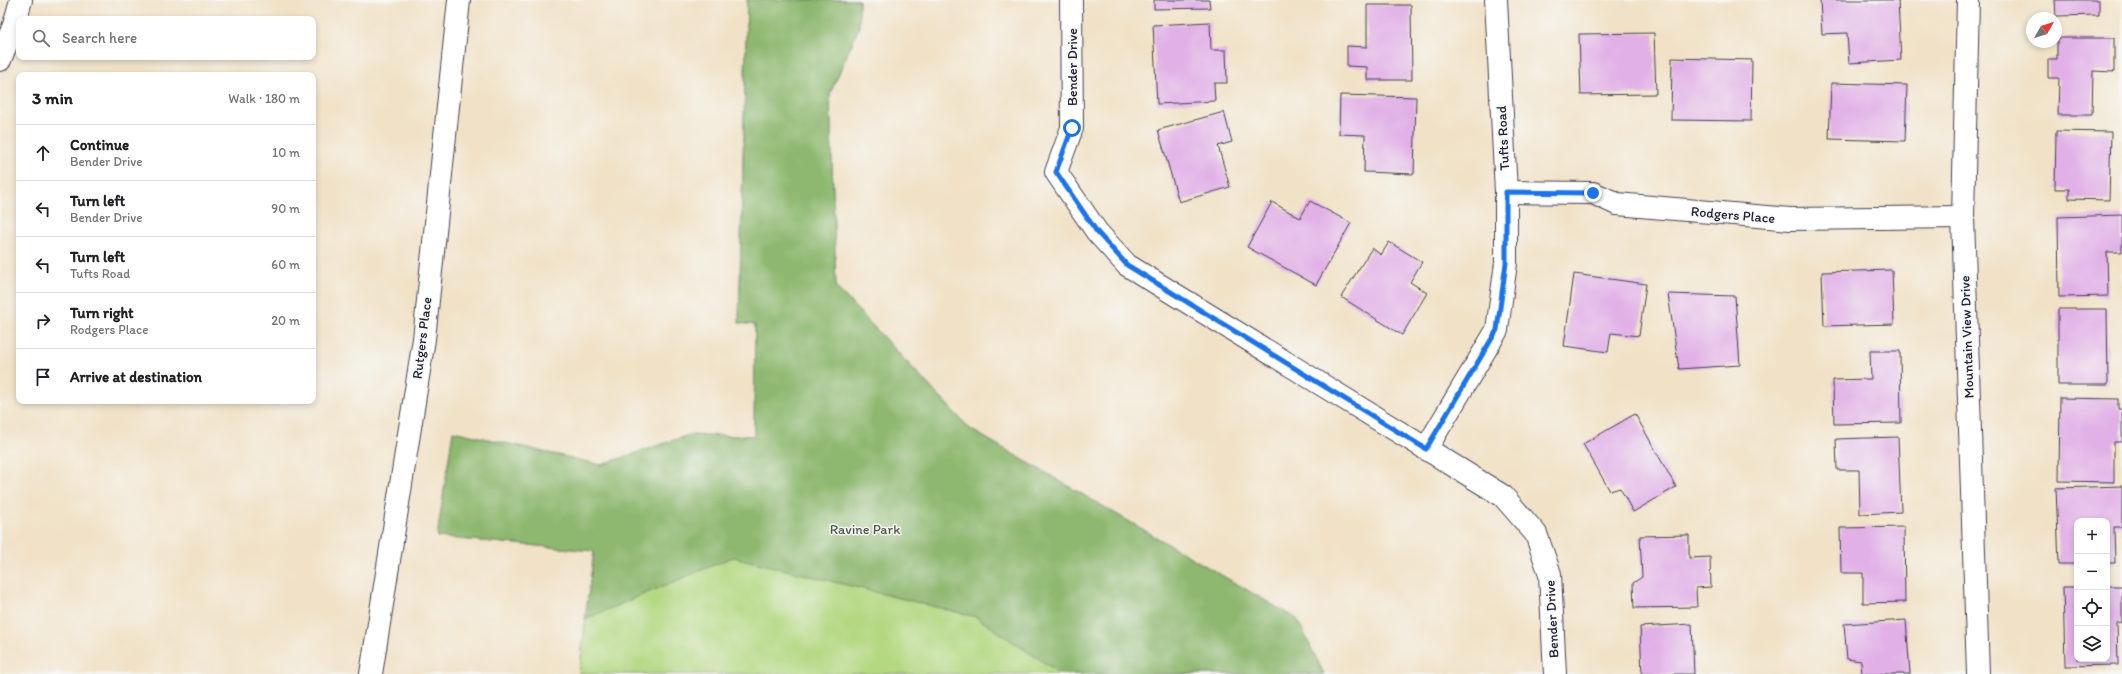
<!DOCTYPE html>
<meta charset="utf-8">
<style>
body{margin:0;font-family:Itim,sans-serif;background:#f6f6f6;color:#202124}
.controls{position:absolute;right:12px;bottom:12px;display:grid;overflow:hidden;border-radius:8px;box-shadow:0 2px 6px #0003}
.controls button{width:36px;height:36px;display:grid;place-items:center;padding:0;border:0;border-bottom:1px solid #e0e0e0;background:#fff;color:#202124;font:20px sans-serif}
.compass{position:absolute;left:2026px;top:12px;width:36px;height:36px;border-radius:50%;background:#fff;box-shadow:0 2px 6px #0003;rotate:51deg}
.stop{position:absolute;width:12px;height:12px;margin:-9px;border:3px solid #1a73e8;border-radius:50%;background:#fff}
.stop.end{background:#1a73e8;border-color:#fff;box-shadow:0 1px 4px #0008}
.list{margin:0;padding:0;list-style:none}
h2{display:flex;justify-content:space-between;align-items:center;height:52px;margin:0;padding:0 16px;font-size:17px}
h2 small{font-size:13px;font-weight:400;color:#757577}
.list li{display:grid;grid-template-columns:26px 1fr auto;gap:12px;align-items:center;box-sizing:border-box;height:56px;padding:0 16px;border-top:1px solid #e0e0e0}
.list b{display:block;font-size:15px;white-space:nowrap}
.list p{margin:0;font-size:13px;white-space:nowrap;color:#757577}
.list em{font-size:13px;font-style:normal;color:#757577}
.icon{flex:none;width:22px;height:22px;fill:none;stroke:currentColor;stroke-width:2;stroke-linecap:round;stroke-linejoin:round}
.map{position:relative;flex:none;width:2122px;height:674px;overflow:hidden}
.search{position:absolute;background:#fff;box-shadow:0 2px 6px #0003;left:16px;top:16px;width:300px;height:44px;display:flex;align-items:center;gap:10px;box-sizing:border-box;padding:0 14px;border-radius:8px;color:#757577;font-size:15px}
.panel{position:absolute;background:#fff;box-shadow:0 2px 6px #0003;left:16px;top:72px;width:300px;height:332px;border-radius:8px}
.map>svg:first-child{display:block}
</style>
<div class="map">
<svg width="2122" height="674" viewBox="0 0 2122 674">
<rect width="100%" height="100%" fill="#f6f6f2"/>
<filter id="ink" filterUnits="userSpaceOnUse"><feTurbulence type="fractalNoise" baseFrequency=".025" numOctaves="2"/><feDisplacementMap in="SourceGraphic" scale="8" xChannelSelector="R" yChannelSelector="G"/><feConvolveMatrix kernelMatrix="1 2 1 2 8 2 1 2 1" color-interpolation-filters="sRGB"/></filter>
<filter id="wash" filterUnits="userSpaceOnUse"><feTurbulence type="fractalNoise" baseFrequency=".012" numOctaves="4" result="noise"/><feDisplacementMap in="SourceGraphic" scale="16" xChannelSelector="R" yChannelSelector="G"/><feGaussianBlur stdDeviation="0.9" result="paint"/><feColorMatrix in="noise" values="0 0 0 0 0 0 0 0 0 0 0 0 0 0 0 0 0 1.4 0 .05"/><feComposite in="paint" operator="in"/></filter>
<g filter="url(#wash)">
<rect width="100%" height="100%" fill="#f1e2c7"/>
<path fill="#b3d881" stroke="#6a7d5e" d="M747 0H859V27L830 94 836 287 970 429 1297 619 1324 674H579L594 551 437 537 453 431 601 465 689 435 754 436 755 325 739 323Z"/>
<path fill="#8eb86f" stroke="#586d55" d="M747 0H859V27L830 94 836 287 970 429 1297 619 1324 674H1061L976 617 733 557 585 619 594 551 437 537 453 431 601 465 689 435 754 436 755 325 739 323Z"/>
<g id="blocks">
<g fill="#e1b0e7">
<path d="M1154 0H1209L1210 8 1154 9Z"/>
<path d="M1820 0H1898L1901 60 1849 63 1847 33 1822 34Z"/>
<path d="M2055 0H2099V15L2056 16Z"/>
<path d="M1367 5H1411L1412 80H1367V67L1347 66V46L1367 47Z"/>
<path d="M1210 22 1211 50H1226L1227 83H1214L1215 101 1157 104 1153 25Z"/>
<path d="M1654 33 1656 94 1581 95 1579 34Z"/>
<path d="M2057 38H2114V72L2093 71 2092 115H2058L2059 78H2048V59H2057Z"/>
<path d="M1672 58 1752 60 1751 121 1671 120Z"/>
<path d="M1831 83 1907 85 1905 141 1829 139Z"/>
<path d="M1340 95 1416 97 1414 174 1364 172 1365 135 1339 134Z"/>
<path d="M1224 112 1232 142 1218 146 1230 187 1179 202 1158 130Z"/>
<path d="M2056 131 2111 132 2109 200 2069 199V189H2055Z"/>
<path d="M1310 201 1351 223 1316 285 1247 247 1272 202 1300 218Z"/>
<path d="M2122 215V252H2107L2108 296 2059 297 2058 217Z"/>
<path d="M1389 242 1422 262 1410 282 1427 293 1402 335 1341 297 1372 248 1381 255Z"/>
<path d="M1892 270 1894 324 1824 326 1822 272Z"/>
<path d="M1574 274 1646 284 1639 336 1611 333 1608 352 1564 346Z"/>
<path d="M1668 294 1735 296 1740 365 1679 369Z"/>
<path d="M2058 309H2107L2108 385H2058Z"/>
<path d="M1870 351H1900L1901 423 1834 424 1833 380 1871 379Z"/>
<path d="M2060 398 2118 399V409H2122V442H2114V482L2059 481Z"/>
<path d="M1635 414 1676 487 1633 512 1620 488 1610 491 1583 444Z"/>
<path d="M1898 437 1901 512 1860 514 1859 470H1837L1836 439Z"/>
<path d="M2122 486V527H2114L2115 563H2107V521H2077V564H2059L2056 488Z"/>
<path d="M1904 527 1905 602 1863 603V573H1841L1840 528Z"/>
<path d="M1689 535V558L1710 557 1711 587 1696 588 1697 607 1634 608 1633 583 1642 577 1640 536Z"/>
<path d="M2107 586H2122V622L2117 623 2118 665 2065 666 2063 587H2077V659H2107Z"/>
<path d="M1906 620 1910 674H1862L1861 661 1847 659 1844 624Z"/>
<path d="M1692 624 1694 674H1642L1640 627Z"/>
</g>
</g>
</g>
<g filter="url(#ink)">
<use href="#blocks" fill-opacity="0" stroke="#413f50" stroke-width="1"/>
<g fill="none" stroke-linecap="round" stroke-linejoin="round">
<defs>
<g id="minor">
<path d="M1071 0 1072 128 1056 172 1097 232 1127 265 1503 496 1536 534 1550 574 1555 674"/>
<path d="M1968 0 1963 217 1978 674"/>
<path d="M0 60 14 25 21 0"/>
<path d="M1506 192 1593 193 1617 204 1790 219 1963 217"/>
<path d="M1426 449 1497 330 1506 263V192L1496 0"/>
<path d="M371 674 424 339 459 0"/>
</g>
</defs>
<use href="#minor" stroke="#413f50" stroke-width="24"/>
<use href="#minor" stroke="#fff" stroke-width="22"/>
</g>
</g>
<g fill="none" stroke-linecap="round" stroke-linejoin="round" filter="url(#ink)">
<path stroke="#1a73e8" stroke-width="5" d="M1072 128 1056 172 1097 232 1127 265 1426 449 1497 330 1506 263V192L1593 193"/>
</g>
<g text-anchor="middle" dominant-baseline="central" stroke-width="3" stroke-linejoin="round" paint-order="stroke">
<g font-size="14" fill="#22223b" stroke="#f6f6f2">
<text transform="translate(1072 67) rotate(-90)">Bender Drive</text>
<text transform="translate(1503 138) rotate(-93)">Tufts Road</text>
<text transform="translate(1733 215) rotate(5)">Rodgers Place</text>
<text transform="translate(1967 337) rotate(-92)">Mountain View Drive</text>
<text transform="translate(422 338) rotate(-83)">Rutgers Place</text>
<text transform="translate(1552 619) rotate(-93)">Bender Drive</text>
</g>
<g font-size="14" fill="#4e5950" stroke="#f6f6f2">
<text x="865" y="529">Ravine Park</text>
</g>
</g>
</svg>
<div class="controls">
<button>+</button>
<button>−</button>
<button><svg class="icon" aria-label="locate" viewBox="0 0 24 24"><circle cx="12" cy="12" r="6"/><path d="M12 2v4M12 18v4M2 12h4M18 12h4"/></svg></button>
<button><svg class="icon" aria-label="layers" viewBox="0 0 24 24"><path d="M12 4l9 5-9 5-9-5zM3 14l9 5 9-5"/></svg></button>
</div>
<svg class="compass" viewBox="-18 -18 36 36"><path d="M0-13l5 13h-10z" fill="#e53935"/><path d="M0 13l5-13h-10z" fill="#757577"/></svg>
<div class="stop" style="left:1072px;top:128px"></div>
<div class="stop end" style="left:1593px;top:193px"></div>
<div class="search"><svg class="icon" aria-label="search" viewBox="0 0 24 24"><circle cx="10" cy="10" r="6"/><path d="M15 15l6 6"/></svg>Search here</div>
<section class="panel">
<h2>3 min<small>Walk · 180 m</small></h2>
<ul class="list">
<li><svg class="icon" aria-label="ahead" viewBox="0 0 24 24"><path d="M12 20V5M6 11l6-6 6 6"/></svg><div><b>Continue</b><p>Bender Drive</p></div><em>10 m</em></li>
<li><svg class="icon" aria-label="left" viewBox="0 0 24 24"><path d="M17 20v-9H6M10 6l-5 5 5 5"/></svg><div><b>Turn left</b><p>Bender Drive</p></div><em>90 m</em></li>
<li><svg class="icon" aria-label="left" viewBox="0 0 24 24"><path d="M17 20v-9H6M10 6l-5 5 5 5"/></svg><div><b>Turn left</b><p>Tufts Road</p></div><em>60 m</em></li>
<li><svg class="icon" aria-label="right" viewBox="0 0 24 24"><path d="M7 20v-9h11M14 6l5 5-5 5"/></svg><div><b>Turn right</b><p>Rodgers Place</p></div><em>20 m</em></li>
<li><svg class="icon" aria-label="arrive" viewBox="0 0 24 24"><path d="M6 21V4h12l-3 4 3 4H6"/></svg><div><b>Arrive at destination</b></div></li>
</ul>
</section>
</div>
